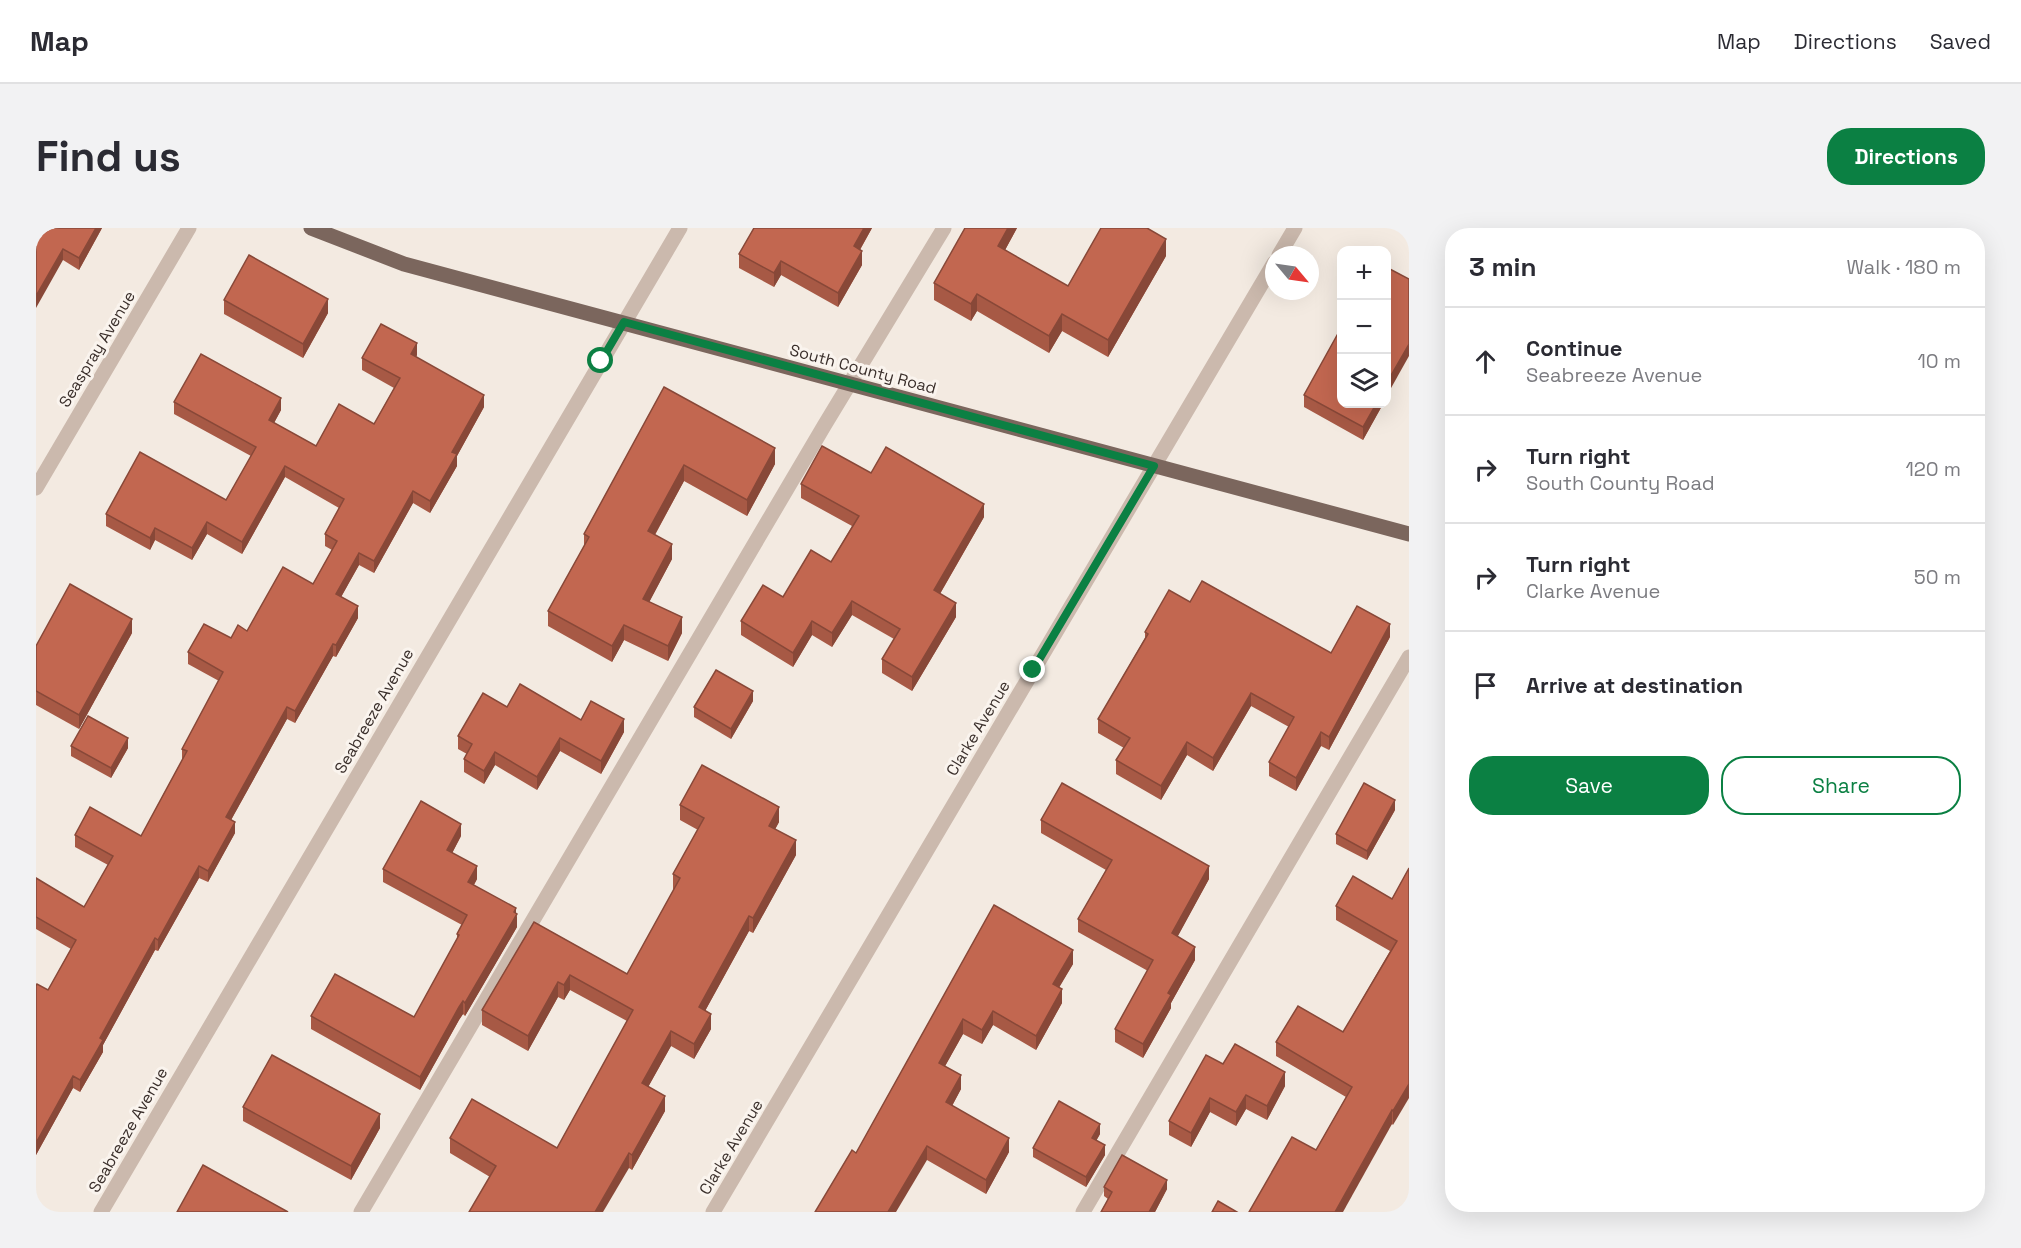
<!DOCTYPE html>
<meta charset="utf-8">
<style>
body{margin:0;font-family:"Space Grotesk",sans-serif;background:#f2f2f3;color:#2b2b33}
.controls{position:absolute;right:18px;top:18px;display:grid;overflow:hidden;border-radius:12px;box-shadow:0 6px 24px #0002}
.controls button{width:54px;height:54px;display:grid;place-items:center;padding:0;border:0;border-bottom:2px solid #e1e1e2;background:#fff;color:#2b2b33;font:30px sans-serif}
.compass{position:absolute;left:1229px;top:18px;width:54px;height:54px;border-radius:50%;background:#fff;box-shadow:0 6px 24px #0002;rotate:119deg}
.stop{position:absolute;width:18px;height:18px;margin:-14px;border:4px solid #0b8043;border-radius:50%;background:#fff}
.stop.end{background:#0b8043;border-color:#fff;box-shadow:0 2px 6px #0008}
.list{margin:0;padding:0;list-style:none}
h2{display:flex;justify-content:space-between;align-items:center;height:78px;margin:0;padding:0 24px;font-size:26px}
h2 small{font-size:20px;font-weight:400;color:#7c7c81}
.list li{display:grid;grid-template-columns:39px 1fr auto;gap:18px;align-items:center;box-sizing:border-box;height:108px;padding:0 24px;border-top:2px solid #e1e1e2}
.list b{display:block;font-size:22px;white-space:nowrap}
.list p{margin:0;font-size:20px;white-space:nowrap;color:#7c7c81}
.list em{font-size:20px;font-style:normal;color:#7c7c81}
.actions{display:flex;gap:12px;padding:18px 24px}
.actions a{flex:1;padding:14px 0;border:2px solid #0b8043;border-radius:24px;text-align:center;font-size:21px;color:#0b8043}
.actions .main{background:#0b8043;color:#fff}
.icon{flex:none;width:33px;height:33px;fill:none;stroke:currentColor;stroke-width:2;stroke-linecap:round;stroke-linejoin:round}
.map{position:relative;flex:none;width:1373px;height:984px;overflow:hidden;border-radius:24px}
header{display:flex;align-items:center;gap:36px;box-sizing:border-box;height:84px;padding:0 30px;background:#fff;border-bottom:2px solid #e1e1e2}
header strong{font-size:28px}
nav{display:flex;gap:33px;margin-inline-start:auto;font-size:21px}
.intro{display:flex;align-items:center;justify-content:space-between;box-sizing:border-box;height:144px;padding:0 36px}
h1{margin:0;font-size:42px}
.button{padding:15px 27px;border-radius:24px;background:#0b8043;color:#fff;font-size:21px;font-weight:700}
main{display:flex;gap:36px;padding:0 36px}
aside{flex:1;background:#fff;border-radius:24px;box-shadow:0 6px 24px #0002}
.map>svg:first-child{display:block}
</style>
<header>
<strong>Map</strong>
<nav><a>Map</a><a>Directions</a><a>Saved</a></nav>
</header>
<div class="intro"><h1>Find us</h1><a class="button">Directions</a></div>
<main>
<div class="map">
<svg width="1373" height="984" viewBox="0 0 1373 984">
<rect width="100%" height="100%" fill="#f3eae1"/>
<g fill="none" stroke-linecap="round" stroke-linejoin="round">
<g stroke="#cbb9ad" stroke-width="15">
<path d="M325 984 788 198 908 0"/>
<path d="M1047 984 1373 429"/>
</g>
<g stroke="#cbb9ad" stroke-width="15">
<path d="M1243 27 1259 0"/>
<path d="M0 260 153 0"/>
<path d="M65 984 644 0"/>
<path d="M677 984 1238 35"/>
</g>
<path stroke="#7b665d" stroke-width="15" d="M275 0 368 36 1373 306"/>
</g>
<g fill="#a75945">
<path d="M0 0H66L43 42 27 32Z"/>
<path d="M718 0H836L824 22 826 37 802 79 745 47 738 59 703 40V26Z"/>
<path d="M932 0H981L969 22 1032 58 1130 28 1072 129 1026 103 1013 125 941 83 935 93 898 72V55Z"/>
<path d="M1367 0H1373V6L1367 3Z"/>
<path d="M188 72 292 85 267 130 188 86Z"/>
<path d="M381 127 380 129 448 179 421 228V238L394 285 377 275 338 345 323 337 305 369 322 390 300 429 297 428 259 495 251 491 195 592 199 605 172 654 163 650 122 723 119 722 67 817V824L44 864 37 860 0 927V758L12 762 35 721 0 701V650L48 679 72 637 39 619V607L105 608 146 532V521L183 453 152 436V424L195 410 211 403 277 356 296 322 289 318V306L303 280 249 249 206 326 171 306 156 332 119 312 114 322 70 298V286L190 272 215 228 138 186V174L245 182 238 195 280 218 338 196 358 160 326 142V130Z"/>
<path d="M628 159 739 236 711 288 648 253 619 307 636 331 613 374 646 405 632 433 588 412 576 434 512 398V383L548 318V306Z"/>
<path d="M1268 167 1305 176H1347L1327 212 1268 179Z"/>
<path d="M835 245 948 289 904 366 920 389 876 463 846 445V431L858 411 816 387 796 419 776 407 757 439 705 407V393L747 369 795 334 816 298 765 270V256Z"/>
<path d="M1154 374 1295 425 1354 409 1293 522 1285 518 1260 563 1233 548V534L1253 499 1215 478 1177 543 1151 527 1125 572 1080 546V532L1088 520 1062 505V491L1109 410V404Z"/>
<path d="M96 405 43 501 0 477V418Z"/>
<path d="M717 473 695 511 658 489V479Z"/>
<path d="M471 479 545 492 588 504 565 546 524 523 501 562 459 537 448 556 428 544V531L431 526 422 521V508Z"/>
<path d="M35 518 92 520 75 550 35 528Z"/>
<path d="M644 577 743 594 739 601 760 627 717 705 713 703 669 783 675 801 658 831 635 818 612 859 629 883 596 942 593 940 454 949 414 925V910L521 920 591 793 534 762 528 772 522 769 492 823 446 797V782L498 694 591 746 638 662 637 661V646L662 602 644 592Z"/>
<path d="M1359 582 1331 632 1300 616V606Z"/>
<path d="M1005 592 1173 651 1141 709 1159 732 1135 775V780L1107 830 1079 814V801L1112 743 1042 704V691L1070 642 1005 605Z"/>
<path d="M425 608 416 625 441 651 438 657 480 685 481 699 429 788 427 786 423 792 384 862 275 801V788L378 789 421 711V706L426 697 347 654V641Z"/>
<path d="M1373 640 1357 897 1356 896 1280 922 1310 869 1240 828V814L1307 804 1354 723 1300 692V678L1356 671Z"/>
<path d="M958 677 1037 736 1023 759 1026 775 1000 822 957 797 946 816 927 806 909 838 925 861 916 878 973 924 950 966 891 932 820 925Z"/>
<path d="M1187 836 1249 858 1231 892 1210 881 1200 898 1174 884 1155 919 1133 907V893Z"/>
<path d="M207 879 344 900 315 952 207 893Z"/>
<path d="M1064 906 1060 913 1069 927 1050 959 997 929V920Z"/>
<path d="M1068 959 1131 961 1119 984H1065L1072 971 1068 968Z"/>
</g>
<g fill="#884838">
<path d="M60 0H66L43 42V30Z"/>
<path d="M828 0H836L818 32V18Z"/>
<path d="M972 0H981L962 35V18Z"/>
<path d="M1130 11V28L1072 129V112Z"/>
<path d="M27 21V32L0 80V68Z"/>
<path d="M826 23V37L802 79V65Z"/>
<path d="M745 33V47L738 59V45Z"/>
<path d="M941 66V83L935 93V76Z"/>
<path d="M292 71V85L267 130V116Z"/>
<path d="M1026 86V103L1013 125V108Z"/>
<path d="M381 115V127L375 138V126Z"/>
<path d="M1373 116V128L1350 169V156Z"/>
<path d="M448 167V179L421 228V238L394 285V273L416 224Z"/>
<path d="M245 170V182L233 204V192Z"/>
<path d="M1340 176H1347L1327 212V199Z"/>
<path d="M739 220V236L711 288V272Z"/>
<path d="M648 237V253L612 319V303Z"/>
<path d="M249 238V249L206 326V314Z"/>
<path d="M377 263V275L338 345V333Z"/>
<path d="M948 276V289L898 376V362Z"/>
<path d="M171 294V306L156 332V320Z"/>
<path d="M119 300V312L114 322V310Z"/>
<path d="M636 316V331L607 386V371Z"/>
<path d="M323 325V337L300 378V366Z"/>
<path d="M816 373V387L796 419V405Z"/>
<path d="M920 375V389L876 463V449Z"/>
<path d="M322 378V390L300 429V417Z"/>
<path d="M646 389V405L632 433V418Z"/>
<path d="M96 391V405L43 501V487Z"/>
<path d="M776 393V407L757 439V425Z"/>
<path d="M1354 396V409L1293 522V509Z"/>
<path d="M588 397V412L576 434V418Z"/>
<path d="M297 416V428L259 495V483Z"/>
<path d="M717 463V473L695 511V501Z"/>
<path d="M1215 465V478L1177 543V530Z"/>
<path d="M251 479V491L190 601V589Z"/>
<path d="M588 491V504L565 546V533Z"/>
<path d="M1285 504V518L1260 563V550Z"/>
<path d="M92 510V520L75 550V540Z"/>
<path d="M524 510V523L501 562V549Z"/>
<path d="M1151 514V527L1125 572V558Z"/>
<path d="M459 524V537L448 556V543Z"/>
<path d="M1359 572V582L1331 632V623Z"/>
<path d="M743 579V594L733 613V598Z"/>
<path d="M199 594V605L172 654V643Z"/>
<path d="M425 596V608L411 635V622Z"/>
<path d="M760 612V627L717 705V690Z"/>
<path d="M163 638V650L122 723V712Z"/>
<path d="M441 638V651L432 667V654Z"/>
<path d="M1173 638V651L1136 719V705Z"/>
<path d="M480 680V689L481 686V699L429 788V775Z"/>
<path d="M713 688V703L663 794V779Z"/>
<path d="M119 710V722L67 817V824L44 864V852L64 810Z"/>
<path d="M1159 719V732L1135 775V780L1107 830V816L1132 765Z"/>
<path d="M1037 722V736L1017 770V756Z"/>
<path d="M534 747V762L528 772V757Z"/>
<path d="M522 754V769L492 823V808Z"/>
<path d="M1026 761V775L1000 822V808Z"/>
<path d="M427 773V786L423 792 384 862V849L423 779Z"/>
<path d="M957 783V797L946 816V802Z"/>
<path d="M675 786V801L658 831V816Z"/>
<path d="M927 791V806L903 849V835Z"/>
<path d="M635 803V818L606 870V855Z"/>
<path d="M1249 844V858L1231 892V878Z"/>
<path d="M925 847V861L910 889V874Z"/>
<path d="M37 848V860L0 927V915Z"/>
<path d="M1373 856V870L1357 897V883Z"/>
<path d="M1210 867V881L1200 898V884Z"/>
<path d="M629 868V883L596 942V927Z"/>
<path d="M1174 870V884L1155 919V905Z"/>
<path d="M1356 882V896L1307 984H1299Z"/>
<path d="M344 886V900L315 952V938Z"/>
<path d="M1064 896V906L1056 920V910Z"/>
<path d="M973 910V924L950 966V952Z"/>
<path d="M1069 917V927L1050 959V949Z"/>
<path d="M891 918V932L860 984H852Z"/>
<path d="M593 925V940L567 984H559Z"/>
<path d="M1131 952V961L1119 984H1113Z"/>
</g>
<g fill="#c26750" stroke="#884838" stroke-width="1.5">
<path d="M0 0H60L43 30 27 21 0 68Z"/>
<path d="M718 0H828L818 18 826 23 802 65 745 33 738 45 703 26Z"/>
<path d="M929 0H972L962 18 1032 58 1065 0H1111L1130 11 1072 112 1026 86 1013 108 941 66 935 76 898 55Z"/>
<path d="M213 27 292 71 267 116 188 72Z"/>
<path d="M1350 39 1373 51V116L1350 156Z"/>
<path d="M345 96 381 115 375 126 448 167 416 224 421 226 394 273 377 263 338 333 323 325 300 366 322 378 300 417 297 416 259 483 251 479 190 589 199 594 172 643 163 638 122 712 119 710 64 810 67 812 44 852 37 848 0 915V758L1 756 12 762 40 712 0 689V650L48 679 77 628 39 607 54 579 105 608 151 523 146 521 187 444 152 424 168 396 195 410 202 397 211 403 247 339 277 356 301 313 289 306 308 271 249 238 206 314 171 294 156 320 119 300 114 310 70 286 104 224 190 272 220 219 138 174 165 126 245 170 233 192 280 218 303 176 338 196 364 150 326 130Z"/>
<path d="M1305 100V176H1340L1327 199 1268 167Z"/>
<path d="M628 159 739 220 711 272 648 237 612 303 636 316 607 371 646 389 632 418 588 397 576 418 512 383 553 309 548 306Z"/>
<path d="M786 218 835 245 850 219 948 276 898 362 920 375 876 449 846 431 864 401 816 373 796 405 776 393 757 425 705 393 727 357 747 369 775 322 795 334 823 288 765 256Z"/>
<path d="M1166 353 1295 425 1321 378 1354 396 1293 509 1285 504 1260 550 1233 534 1258 489 1215 465 1177 530 1151 514 1125 558 1080 532 1094 510 1062 491 1112 406 1109 404 1133 362 1154 374Z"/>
<path d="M34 356 96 391 43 487 0 463V418Z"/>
<path d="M680 442 717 463 695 501 658 479Z"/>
<path d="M484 456 545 492 555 473 588 491 565 533 524 510 501 549 459 524 448 543 428 531 436 516 422 508 447 465 471 479Z"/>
<path d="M52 488 92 510 75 540 35 518Z"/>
<path d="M666 537 743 579 733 598 760 612 717 690 713 688 663 779 675 786 658 816 635 803 606 855 629 868 596 927 593 925 559 984H433L460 938 414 910 436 871 521 920 597 782 534 747 528 757 522 754 492 808 446 782 498 694 591 746 644 650 637 646 668 590 644 577Z"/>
<path d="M1026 555 1173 638 1136 705 1159 719 1132 765 1135 767 1107 816 1079 801 1117 732 1042 691 1076 632 1005 592Z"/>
<path d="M1328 555 1359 572 1331 623 1300 606Z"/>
<path d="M385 573 425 596 411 622 441 638 432 654 480 680 478 684 481 686 429 775 427 773 423 779 384 849 275 788 299 746 378 789 423 707 421 706 431 687 347 641Z"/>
<path d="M1373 640V856L1357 883 1356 882 1299 984H1213L1256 909 1280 922 1316 859 1240 814 1262 778 1307 804 1361 713 1300 678 1317 648 1356 671Z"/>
<path d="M958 677 1037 722 1017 756 1026 761 1000 808 957 783 946 802 927 791 903 835 925 847 910 874 973 910 950 952 891 918 852 984H779L816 922 820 925Z"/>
<path d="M1199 816 1249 844 1231 878 1210 867 1200 884 1174 870 1155 905 1133 893 1170 827 1187 836Z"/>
<path d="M236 827 344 886 315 938 207 879Z"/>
<path d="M1023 873 1064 896 1056 910 1069 917 1050 949 997 920Z"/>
<path d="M1086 927 1131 952 1113 984H1065L1076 964 1068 959Z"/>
<path d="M167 937 252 984H141Z"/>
<path d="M1182 973 1201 984H1176Z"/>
</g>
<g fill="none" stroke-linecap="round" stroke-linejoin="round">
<path stroke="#0b8043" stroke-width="8" d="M565 133 588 94 1118 238 997 442"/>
</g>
<g text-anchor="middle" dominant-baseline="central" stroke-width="6" stroke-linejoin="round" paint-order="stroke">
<g font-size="16" fill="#3a2f2b" stroke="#faf4ee">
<text transform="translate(61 121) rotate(-59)">Seaspray Avenue</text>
<text transform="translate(827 141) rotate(15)">South County Road</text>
<text transform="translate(338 483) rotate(-60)">Seabreeze Avenue</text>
<text transform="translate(942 500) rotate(-59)">Clarke Avenue</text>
<text transform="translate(92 902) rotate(-60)">Seabreeze Avenue</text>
<text transform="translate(695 919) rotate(-59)">Clarke Avenue</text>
</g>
</g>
</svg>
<div class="controls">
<button>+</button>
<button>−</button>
<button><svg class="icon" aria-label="layers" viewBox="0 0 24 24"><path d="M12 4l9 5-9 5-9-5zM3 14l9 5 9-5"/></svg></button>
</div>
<svg class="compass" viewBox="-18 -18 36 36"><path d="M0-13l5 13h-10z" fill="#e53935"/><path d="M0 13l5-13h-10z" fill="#7c7c81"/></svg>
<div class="stop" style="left:565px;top:133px"></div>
<div class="stop end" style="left:997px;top:442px"></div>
</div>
<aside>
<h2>3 min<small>Walk · 180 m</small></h2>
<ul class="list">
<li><svg class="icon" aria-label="ahead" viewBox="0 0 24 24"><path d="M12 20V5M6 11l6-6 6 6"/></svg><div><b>Continue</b><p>Seabreeze Avenue</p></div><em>10 m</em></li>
<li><svg class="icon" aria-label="right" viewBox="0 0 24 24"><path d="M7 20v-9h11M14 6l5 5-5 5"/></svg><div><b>Turn right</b><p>South County Road</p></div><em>120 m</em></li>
<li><svg class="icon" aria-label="right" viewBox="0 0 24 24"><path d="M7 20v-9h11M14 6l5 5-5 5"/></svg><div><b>Turn right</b><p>Clarke Avenue</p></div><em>50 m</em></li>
<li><svg class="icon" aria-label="arrive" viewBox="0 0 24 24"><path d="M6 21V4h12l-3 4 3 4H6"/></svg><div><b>Arrive at destination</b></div></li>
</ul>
<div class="actions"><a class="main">Save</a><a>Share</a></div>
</aside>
</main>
